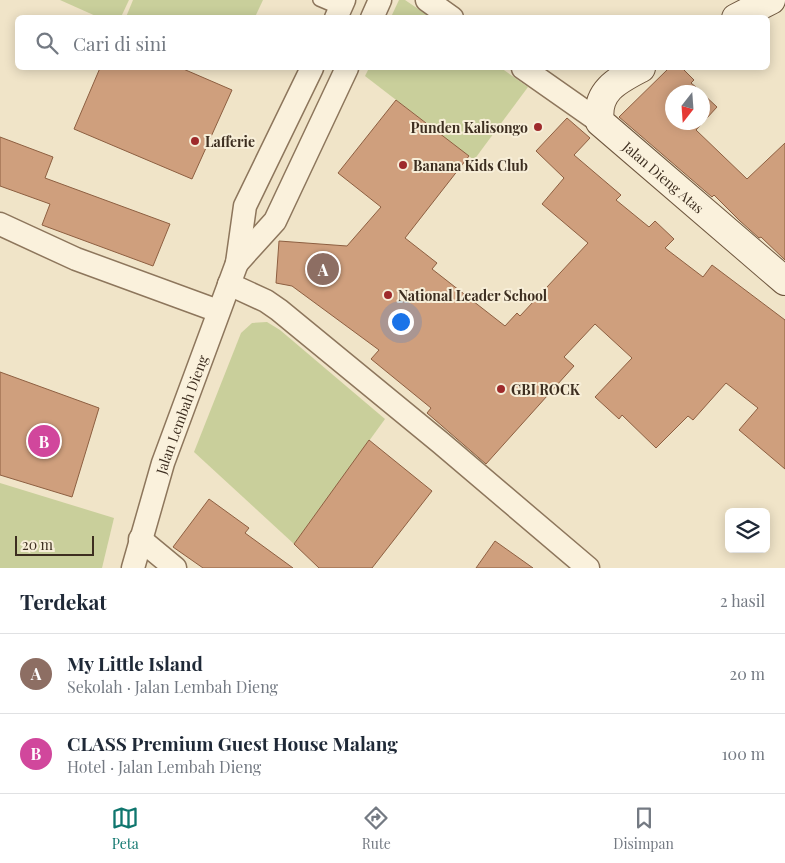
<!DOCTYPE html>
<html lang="id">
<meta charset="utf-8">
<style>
body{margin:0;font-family:"Playfair Display",serif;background:#f2f2f3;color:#1f2937}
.controls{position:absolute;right:15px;bottom:15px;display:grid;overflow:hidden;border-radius:8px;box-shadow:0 2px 12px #0003}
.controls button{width:45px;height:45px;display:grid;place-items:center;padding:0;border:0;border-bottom:1px solid #e0e1e3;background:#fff;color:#1f2937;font:25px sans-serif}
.compass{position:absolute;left:665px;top:85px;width:45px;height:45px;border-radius:50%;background:#fff;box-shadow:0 2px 12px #0003;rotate:197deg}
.scale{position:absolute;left:15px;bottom:12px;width:79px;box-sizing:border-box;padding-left:5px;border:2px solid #3d2e20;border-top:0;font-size:14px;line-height:18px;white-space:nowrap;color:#3d2e20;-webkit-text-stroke:4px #f7eed8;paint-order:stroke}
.you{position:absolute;left:400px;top:321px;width:18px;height:18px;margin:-12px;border:4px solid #fff;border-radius:50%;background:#1a73e8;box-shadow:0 0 0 8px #1a73e833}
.badge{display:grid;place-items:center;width:32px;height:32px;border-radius:50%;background:#0f766e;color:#fff;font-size:16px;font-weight:700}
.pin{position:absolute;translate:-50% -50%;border:2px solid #fff;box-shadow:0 1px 5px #0006}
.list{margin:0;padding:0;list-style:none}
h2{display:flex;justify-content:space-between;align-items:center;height:65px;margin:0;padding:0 20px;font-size:21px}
h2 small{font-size:16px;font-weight:400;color:#747a83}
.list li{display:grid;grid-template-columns:32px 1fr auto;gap:15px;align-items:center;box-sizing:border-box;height:80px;padding:0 20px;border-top:1px solid #e0e1e3}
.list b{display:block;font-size:19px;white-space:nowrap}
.list p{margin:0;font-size:16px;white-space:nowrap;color:#747a83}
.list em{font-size:16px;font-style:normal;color:#747a83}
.icon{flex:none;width:28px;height:28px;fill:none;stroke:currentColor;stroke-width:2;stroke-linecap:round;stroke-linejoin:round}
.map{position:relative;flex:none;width:785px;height:568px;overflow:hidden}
.search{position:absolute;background:#fff;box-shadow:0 2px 12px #0003;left:15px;right:15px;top:15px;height:55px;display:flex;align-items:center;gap:12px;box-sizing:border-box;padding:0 18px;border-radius:8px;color:#747a83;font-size:19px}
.sheet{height:225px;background:#fff}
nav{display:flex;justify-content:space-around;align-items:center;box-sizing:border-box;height:70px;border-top:1px solid #e0e1e3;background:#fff;font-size:14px;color:#747a83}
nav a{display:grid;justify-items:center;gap:2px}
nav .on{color:#0f766e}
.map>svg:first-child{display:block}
</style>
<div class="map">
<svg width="785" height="568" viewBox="0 0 785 568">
<rect width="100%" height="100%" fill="#f0e4c8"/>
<g fill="#c9cf9b">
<path d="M60 0H129L121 17H98Z"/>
<path d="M133 0H263L255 17H126Z"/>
<path d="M399 0H405L430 17H391Z"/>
<path d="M369 68H501L528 87 474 160 365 76Z"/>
<path d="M267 322 280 330 385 419 294 544 194 452 241 333 252 323Z"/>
<path d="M0 483 114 518 102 568H0Z"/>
</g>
<g fill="#cf9f7d" stroke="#8d5f41">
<path d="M100 68H181L232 90 192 179 74 129Z"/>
<path d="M669 68H682L694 80 691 83 702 92H672V122H702V93L717 107 696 130 747 179 785 143V260L761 237 759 238 740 221 714 195 712 197 619 117Z"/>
<path d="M396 100 469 156 405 238 437 263 432 269 505 326 517 313 520 316 588 243 542 204 564 178 536 151 567 118 590 138 574 155 621 195 616 200 649 227 655 221 674 239 665 248 703 277 712 265 785 320V469L739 430 758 408 726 383 693 420 688 416 656 448 622 415 619 419 595 397 632 358 595 324 564 357 574 366 486 464 427 413 431 408 371 359 379 350 292 286 276 283 279 241 347 246 381 207 338 173Z"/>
<path d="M0 137 53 157 45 178 170 224 153 266 42 225 50 204 0 186Z"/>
<path d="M0 372 99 408 72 497 0 475Z"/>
<path d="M369 440 432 491 372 568H319L294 544Z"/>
<path d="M209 499 249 528 245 533 293 568H203L173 547Z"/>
<path d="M495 541 533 568H476Z"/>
</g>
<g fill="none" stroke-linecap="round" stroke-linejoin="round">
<defs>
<path id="lane" d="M319 0 340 9"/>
<g id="street">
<path d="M427 0 452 18"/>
<path d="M336 18 344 0"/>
<path d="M372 18 380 0"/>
<path d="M523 68 600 122"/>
<path d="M0 224 76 259 218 311"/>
<path d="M237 263 275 221 347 68"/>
<path d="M229 284 266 301 279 310 441 443 588 568"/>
<path d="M140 539 175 568"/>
<path id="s1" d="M133 568 163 463 237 263 245 206 312 68"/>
</g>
<g id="secondary">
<path d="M736 18 771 0"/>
<path id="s2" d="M641 68C618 80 595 91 600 122L785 281"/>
</g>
</defs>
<use href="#lane" stroke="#8d765c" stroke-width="14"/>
<use href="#street" stroke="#8d765c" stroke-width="25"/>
<use href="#secondary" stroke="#6f573f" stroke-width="30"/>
<use href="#lane" stroke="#faf1dc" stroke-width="11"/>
<use href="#street" stroke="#faf1dc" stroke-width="22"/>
<use href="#secondary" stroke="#faf1dc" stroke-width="28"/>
</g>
<g fill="#9e2a2b" stroke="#f7eed8" stroke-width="2">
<circle cx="538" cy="127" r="5"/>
<circle cx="195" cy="141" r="5"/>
<circle cx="403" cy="165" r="5"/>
<circle cx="388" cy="295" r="5"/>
<circle cx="501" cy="389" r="5"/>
</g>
<g text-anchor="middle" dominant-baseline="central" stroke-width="4" stroke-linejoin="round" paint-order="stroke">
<g font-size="14" font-weight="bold" fill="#3d2e20" stroke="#f7eed8" text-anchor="start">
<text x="528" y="127" text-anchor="end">Punden Kalisongo</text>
<text x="205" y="141">Lafferie</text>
<text x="413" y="165">Banana Kids Club</text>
<text x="398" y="295">National Leader School</text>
<text x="511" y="389">GBI ROCK</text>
</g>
<g font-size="14" fill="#3d2e20" stroke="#f7eed8">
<text stroke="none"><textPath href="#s2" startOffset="158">Jalan Dieng Atas</textPath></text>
<text stroke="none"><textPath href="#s1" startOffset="161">Jalan Lembah Dieng</textPath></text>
</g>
</g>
</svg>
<div class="controls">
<button><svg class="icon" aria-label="layers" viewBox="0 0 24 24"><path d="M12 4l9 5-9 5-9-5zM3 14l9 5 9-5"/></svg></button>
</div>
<svg class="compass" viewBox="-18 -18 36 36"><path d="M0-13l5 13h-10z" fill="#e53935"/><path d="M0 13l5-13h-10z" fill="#747a83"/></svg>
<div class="scale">20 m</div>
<div class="you"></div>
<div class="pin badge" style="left:323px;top:269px;background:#8d6e63">A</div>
<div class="pin badge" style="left:44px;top:441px;background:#d1479c">B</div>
<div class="search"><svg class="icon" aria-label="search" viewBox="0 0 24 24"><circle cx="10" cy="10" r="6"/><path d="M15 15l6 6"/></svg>Cari di sini</div>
</div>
<section class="sheet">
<h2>Terdekat<small>2 hasil</small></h2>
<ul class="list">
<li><span class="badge" style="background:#8d6e63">A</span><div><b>My Little Island</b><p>Sekolah · Jalan Lembah Dieng</p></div><em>20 m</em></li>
<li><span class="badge" style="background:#d1479c">B</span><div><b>CLASS Premium Guest House Malang</b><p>Hotel · Jalan Lembah Dieng</p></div><em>100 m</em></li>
</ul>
</section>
<nav>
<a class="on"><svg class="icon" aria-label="map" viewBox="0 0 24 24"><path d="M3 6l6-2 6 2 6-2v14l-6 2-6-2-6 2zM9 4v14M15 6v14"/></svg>Peta</a>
<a><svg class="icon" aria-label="directions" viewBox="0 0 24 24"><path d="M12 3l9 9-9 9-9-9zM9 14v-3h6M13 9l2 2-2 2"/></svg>Rute</a>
<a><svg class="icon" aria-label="saved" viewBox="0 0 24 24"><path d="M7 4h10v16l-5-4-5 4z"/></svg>Disimpan</a>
</nav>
